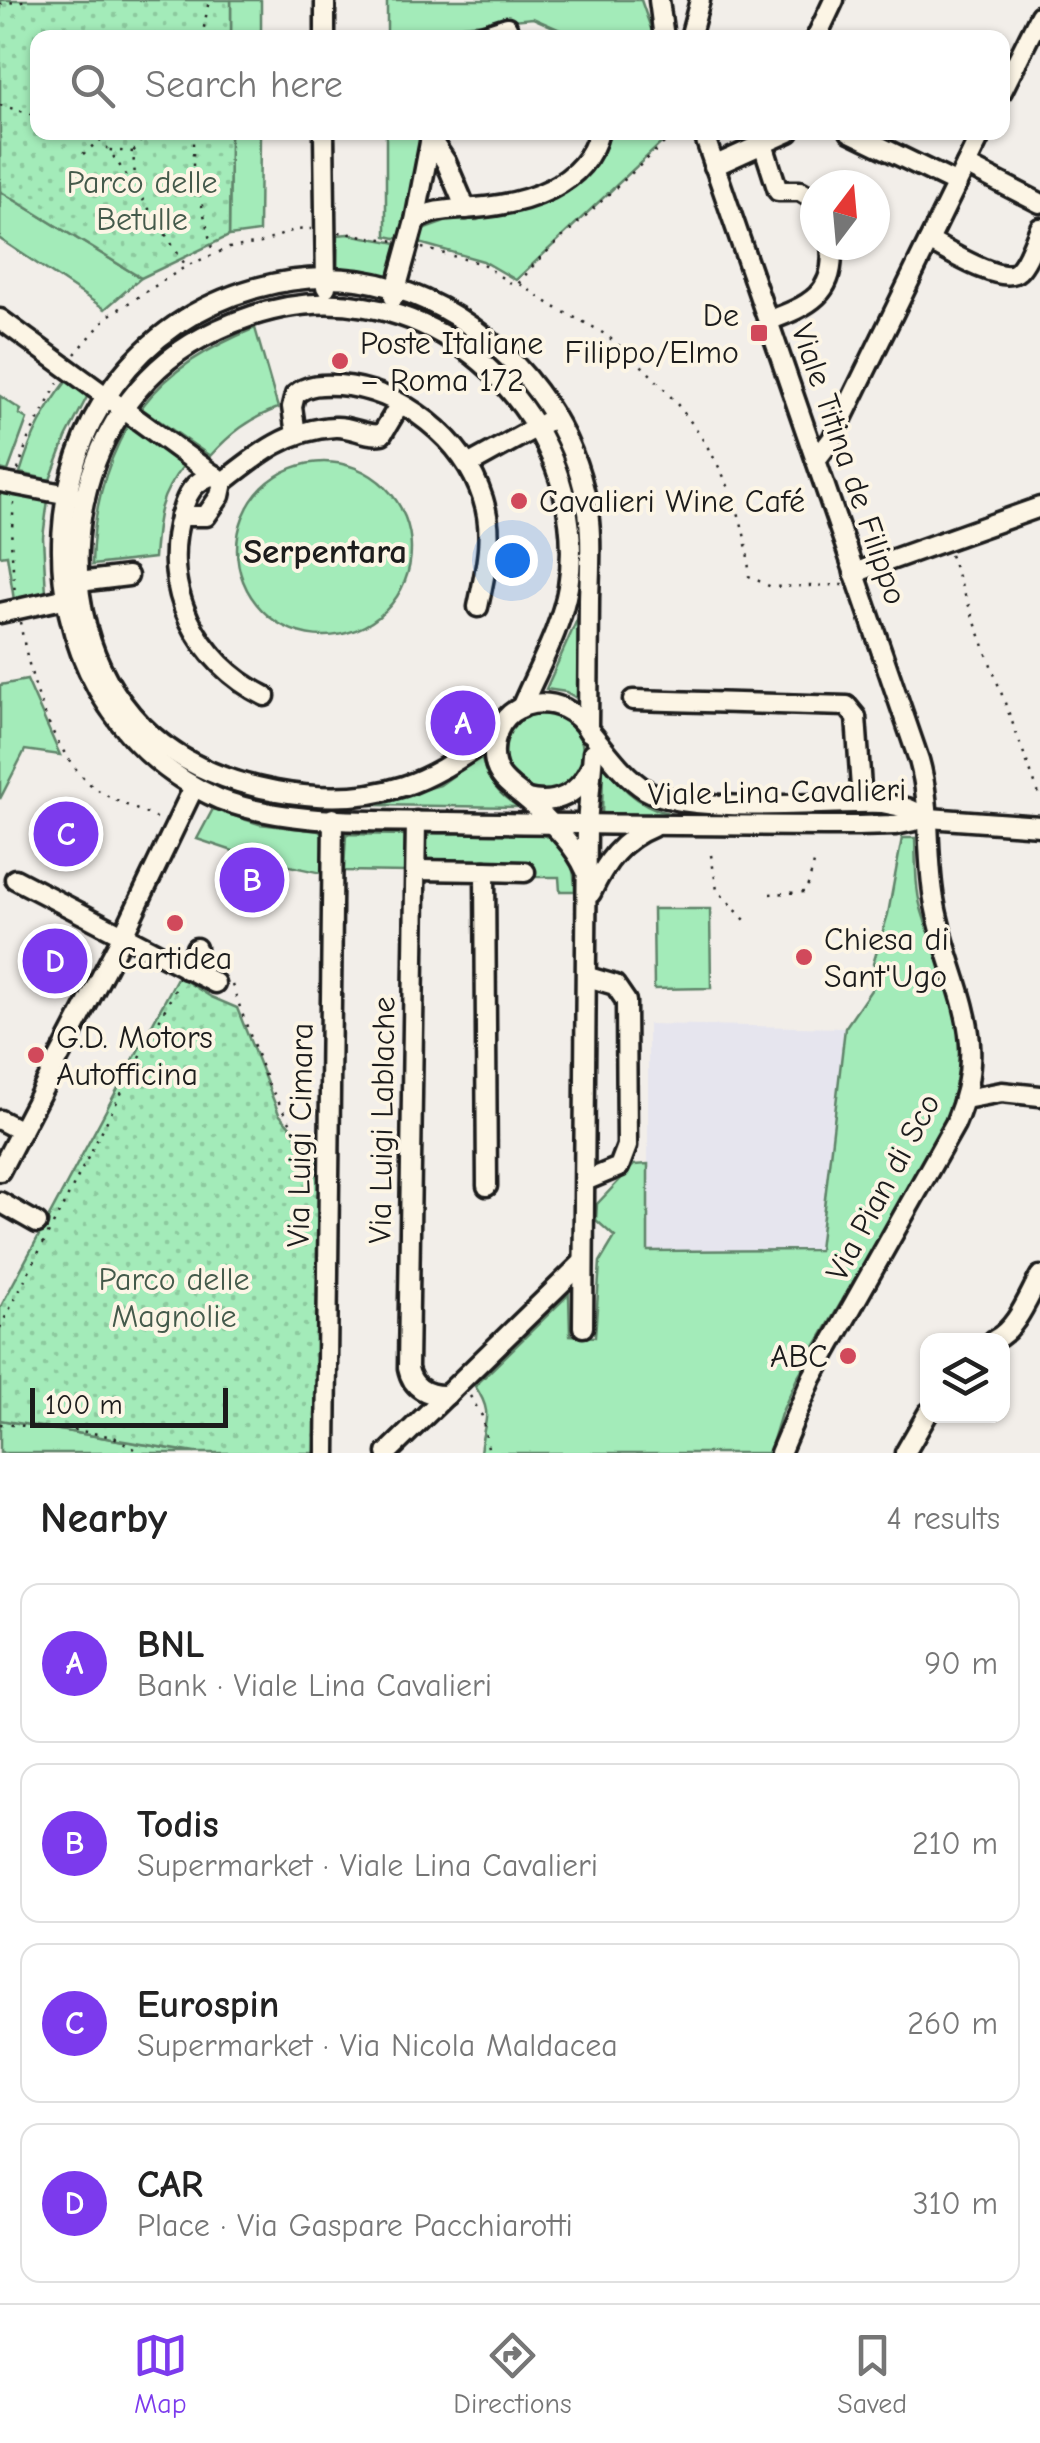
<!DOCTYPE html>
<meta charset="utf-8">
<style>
body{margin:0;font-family:"Comic Neue",sans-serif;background:#f6f6f6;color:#222}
.controls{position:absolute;right:30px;bottom:30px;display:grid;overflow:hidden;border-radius:20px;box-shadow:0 2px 8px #0004}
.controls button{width:90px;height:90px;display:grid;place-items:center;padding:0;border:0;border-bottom:2px solid #e0e0e0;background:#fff;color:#222;font:50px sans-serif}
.compass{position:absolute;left:800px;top:170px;width:90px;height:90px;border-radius:50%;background:#fff;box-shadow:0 2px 8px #0004;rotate:16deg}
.scale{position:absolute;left:30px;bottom:25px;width:198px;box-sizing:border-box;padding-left:10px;border:5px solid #1c1c1c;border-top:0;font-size:28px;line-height:35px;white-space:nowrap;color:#1c1c1c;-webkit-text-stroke:8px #fcf5e5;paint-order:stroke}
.you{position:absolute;left:512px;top:560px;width:35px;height:35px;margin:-25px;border:8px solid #fff;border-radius:50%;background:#1a73e8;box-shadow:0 0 0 15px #1a73e833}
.badge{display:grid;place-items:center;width:65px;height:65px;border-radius:50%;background:#7c3aed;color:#fff;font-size:32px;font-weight:700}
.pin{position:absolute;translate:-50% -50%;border:5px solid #fff;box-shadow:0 2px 10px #0006}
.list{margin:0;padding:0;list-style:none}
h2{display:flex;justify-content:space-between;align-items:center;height:130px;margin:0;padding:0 40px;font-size:42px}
h2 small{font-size:32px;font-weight:400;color:#767676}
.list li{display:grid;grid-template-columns:65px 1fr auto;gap:30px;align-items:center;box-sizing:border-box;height:160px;margin:0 20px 20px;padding:0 20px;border:2px solid #e0e0e0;border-radius:20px}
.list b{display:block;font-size:38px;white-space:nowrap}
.list p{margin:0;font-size:32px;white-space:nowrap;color:#767676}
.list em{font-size:32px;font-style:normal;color:#767676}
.icon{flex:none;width:55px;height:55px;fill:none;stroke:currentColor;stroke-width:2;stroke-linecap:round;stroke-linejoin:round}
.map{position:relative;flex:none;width:1040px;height:1453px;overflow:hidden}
.search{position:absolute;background:#fff;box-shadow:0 2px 8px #0004;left:30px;right:30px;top:30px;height:110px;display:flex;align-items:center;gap:25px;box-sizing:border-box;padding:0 35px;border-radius:20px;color:#767676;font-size:38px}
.sheet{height:850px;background:#fff}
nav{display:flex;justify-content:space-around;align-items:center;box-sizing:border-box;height:140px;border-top:2px solid #e0e0e0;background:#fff;font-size:28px;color:#767676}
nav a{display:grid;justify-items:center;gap:5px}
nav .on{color:#7c3aed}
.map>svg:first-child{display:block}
</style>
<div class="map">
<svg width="1040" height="1453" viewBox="0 0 1040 1453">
<defs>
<pattern id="park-dots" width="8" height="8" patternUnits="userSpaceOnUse" patternTransform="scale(2.5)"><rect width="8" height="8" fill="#a3ebb9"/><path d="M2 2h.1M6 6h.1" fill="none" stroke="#8cc99e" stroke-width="1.8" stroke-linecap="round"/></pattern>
</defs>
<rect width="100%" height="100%" fill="#f2eee9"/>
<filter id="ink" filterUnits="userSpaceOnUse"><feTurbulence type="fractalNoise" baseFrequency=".01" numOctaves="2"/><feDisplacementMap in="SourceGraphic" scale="20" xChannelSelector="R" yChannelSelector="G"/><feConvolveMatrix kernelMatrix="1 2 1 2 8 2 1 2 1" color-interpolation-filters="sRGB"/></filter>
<g filter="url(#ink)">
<path fill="#e6e5ee" d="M648 1024 845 1028 819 1251H648Z"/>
<g fill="#a3ebb9" stroke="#60846a" stroke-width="2.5">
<path d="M231 0H261V37L231 38Z"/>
<path d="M387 0H641L654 37H576L533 18 462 25 446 37 387 38Z"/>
<path d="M230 133H260L259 232 229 236Z"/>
<path d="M386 133H419V160L400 239 386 236Z"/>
<path d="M606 133H672L516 280 483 261 416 242 425 229 453 219 477 220 510 206 558 192Z"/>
<path d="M0 191 141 278 105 309 0 239Z"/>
<path d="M348 234 397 243 392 276 337 267 338 235Z"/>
<path d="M255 328 278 408C249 419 231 433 210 456L141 408C171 368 210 347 255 328Z"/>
<path d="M69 378 88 395 66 438 50 480 20 473C31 436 45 409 69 378Z"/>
<path d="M0 396 21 410 19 414 27 419 8 471 0 469Z"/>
<path d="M128 425 184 465C158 496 157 519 154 558L92 565C93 513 103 470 128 425Z"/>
<circle cx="324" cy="549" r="87"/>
<path d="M0 490 48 500 43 537 46 594 14 600 7 555 0 556Z"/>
<path d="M580 613V700L566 692 546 689Z"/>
<path d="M27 680 60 755 25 750 0 799V685Z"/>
<circle cx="544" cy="752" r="39"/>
<path d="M481 756C487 780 498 795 519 807L370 805 440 785Z"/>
<path d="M603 762C621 790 646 811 679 815L680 819 602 818Z"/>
<path d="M213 809 259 824 319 831 325 837 322 873 257 859 197 839Z"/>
<path d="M431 833 538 834C569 840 574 862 575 891H560L559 877H534V867L427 864V838Z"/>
<path d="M346 834 407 835 408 872 344 871Z"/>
<path d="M902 838H915C916 861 915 887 921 908 948 999 981 1037 940 1133L798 1376 781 1414 769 1453H480C483 1421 495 1416 475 1386L569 1294 570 1335 595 1337 600 1262 615 1237 596 1220 597 1204 634 1165 648 1164V1251L819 1250 845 1028 882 974 873 964 888 914Z"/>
<path d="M710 909 711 988 654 989 653 909Z"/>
<path d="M0 1420 195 1453H0Z"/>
</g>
<g fill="url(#park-dots)" stroke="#60846a" stroke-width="2.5">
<path d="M0 0H231V37L38 38V132L230 133 229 236 141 278 0 191Z"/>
<path d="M178 976 211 997 237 1008 279 1114 323 1164 321 1453H195L0 1420V1308Z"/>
</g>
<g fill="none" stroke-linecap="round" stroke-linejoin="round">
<defs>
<g id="minor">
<path d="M659 0 664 38"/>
<path d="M325 38V0"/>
<path d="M473 38 507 27"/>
<path d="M690 38 700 0"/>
<path d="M816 38 834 0"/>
<path d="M1002 91 1040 15"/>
<path d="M324 132 326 287"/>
<path d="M703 132 919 760C932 806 926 853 934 899 948 984 994 1033 955 1124L812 1378 780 1453"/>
<path d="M850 132 957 184"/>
<path d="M432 141 446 162 466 209"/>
<path d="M763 144 778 191H800L815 200"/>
<path d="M966 165 1040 203"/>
<path d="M714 166 789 132"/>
<path d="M415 221C433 208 454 210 475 208 525 204 585 187 599 132"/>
<path d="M929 241C946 250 1003 286 1018 271 1028 262 1034 241 1040 228"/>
<path d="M394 297 415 221 432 132"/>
<path d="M0 319 223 482"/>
<path d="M768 321C808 306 837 294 831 245"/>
<path d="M296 434 292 407 295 395C307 384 323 384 339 385 402 390 464 439 483 499 495 535 485 572 478 607"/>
<path d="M816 460 832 439 982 132"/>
<path d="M468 465 546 422"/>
<path d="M214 475C193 481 187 494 181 514 159 588 197 663 265 696"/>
<path d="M0 482 85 498"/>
<path d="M180 516H206L220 496 223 482C258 454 289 429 335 427 352 426 366 437 382 434L400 404"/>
<path d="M854 573 1040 507"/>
<path d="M79 582 128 576"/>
<path d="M0 613 63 599"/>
<path d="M633 700 847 706 856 717 862 802"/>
<path d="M497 734C467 753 438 775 404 786 361 800 319 799 276 791 226 782 177 762 141 725 34 614 68 408 203 337 254 310 309 297 365 307 493 328 589 458 568 587 561 629 538 668 521 708"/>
<path d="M527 799C556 806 579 794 591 767"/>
<path d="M929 818 907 808 882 803C825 801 691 816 646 790 622 775 606 750 588 729 588 686 589 642 589 599 590 563 593 526 584 490 567 418 519 356 457 317 394 278 328 268 256 288 8 359 0 703 219 799 290 826 373 820 447 822 584 825 720 825 857 826L895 825 929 818 1040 826"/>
<path d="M416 821 408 1368C412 1388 427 1396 447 1395"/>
<path d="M585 869C574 844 551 823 531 803 513 786 492 779 494 749 497 695 565 688 589 732"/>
<path d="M416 870 485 871 487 1186"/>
<path d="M485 871 525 872"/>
<path d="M15 879 215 983"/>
<path d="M591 893C605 863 621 840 653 827"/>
<path d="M186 969 196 948"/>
<path d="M965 1099 1002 1092 1040 1096"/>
<path d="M0 1120 21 1131"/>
<path d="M0 1171 122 937 194 787"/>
<path d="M585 1181 619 1167 627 1146 626 1001 615 985 588 977"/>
<path d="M0 1202 37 1223"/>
<path d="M583 1327 587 824 593 753"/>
<path d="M994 1340C1017 1329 1028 1297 1040 1276"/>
<path d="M326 1453 333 818"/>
<path d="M387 1453 582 1263"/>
<path d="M905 1453 928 1413"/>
</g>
</defs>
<use href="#minor" stroke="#1c1c1c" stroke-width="25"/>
<g stroke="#1c1c1c" stroke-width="2.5" stroke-dasharray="2.5 8" stroke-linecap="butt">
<path d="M0 4 30 0"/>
<path d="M202 38 209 0"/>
<path d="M0 105 38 116"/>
<path d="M92 132 98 134"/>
<path d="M147 132 133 152 136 189 186 266 229 248 261 243 294 230 311 229"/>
<path d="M193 132V167L213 253"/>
<path d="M133 152 109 150 135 188"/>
<path d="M83 154 100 140 108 149"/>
<path d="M339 232 395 241"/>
<path d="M422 248 483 264 508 282 518 284 537 261 676 132"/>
<path d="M520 284C533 292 545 302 558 309 576 319 595 326 611 339 681 394 748 486 749 576L771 587 843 585"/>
<path d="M75 354 108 316 185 267"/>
<path d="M18 470 28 439 58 383"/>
<path d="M14 503 11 541 15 595"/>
<path d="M950 555 1040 797"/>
<path d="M20 622C30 677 48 745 90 784 109 800 137 809 159 819"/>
<path d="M711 855 717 890 745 920"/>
<path d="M770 894 806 892 816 856"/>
<path d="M232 985 267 1082 312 1160"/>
<path d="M53 1225 178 984"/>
<path d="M0 1328 49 1232"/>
<path d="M470 1396 482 1416 489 1453"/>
<path d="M0 1424 76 1430 114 1437 142 1453"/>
</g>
<use href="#minor" stroke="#fcf5e5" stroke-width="18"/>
</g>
</g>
<g fill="#d1495b" stroke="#fcf5e5" stroke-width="4">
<rect x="749" y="323" width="20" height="20" rx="5"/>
<circle cx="340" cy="361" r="10"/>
<circle cx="519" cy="501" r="10"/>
<circle cx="175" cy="923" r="10"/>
<circle cx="804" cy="957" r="10"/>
<circle cx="36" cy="1055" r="10"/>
<circle cx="848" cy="1356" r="10"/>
</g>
<g text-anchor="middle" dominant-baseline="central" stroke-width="8" stroke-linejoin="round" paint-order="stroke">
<g font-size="32" fill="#445a4b" stroke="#fcf5e5">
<text x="142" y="182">Parco delle<tspan x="142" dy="37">Betulle</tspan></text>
<text x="174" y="1279">Parco delle<tspan x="174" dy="37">Magnolie</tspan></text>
</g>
<g font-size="32" fill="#1c1c1c" stroke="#fcf5e5" text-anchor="start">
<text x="739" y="315" text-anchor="end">De<tspan x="739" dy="37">Filippo/Elmo</tspan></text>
<text x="360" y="343">Poste Italiane<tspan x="360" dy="37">– Roma 172</tspan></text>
<text x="539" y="501">Cavalieri Wine Café</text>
<text x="824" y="939">Chiesa di<tspan x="824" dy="37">Sant'Ugo</tspan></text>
<text x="175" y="958" text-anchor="middle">Cartidea</text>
<text x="56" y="1037">G.D. Motors<tspan x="56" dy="37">Autofficina</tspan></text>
<text x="828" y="1356" text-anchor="end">ABC</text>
</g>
<g font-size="32" fill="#1c1c1c" stroke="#fcf5e5">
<text transform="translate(849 464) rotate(71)">Viale Titina de Filippo</text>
<text transform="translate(777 792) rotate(-1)">Viale Lina Cavalieri</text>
<text transform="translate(382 1120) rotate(-89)">Via Luigi Lablache</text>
<text transform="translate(300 1135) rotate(-89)">Via Luigi Cimara</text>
<text transform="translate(883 1187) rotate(-62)">Via Pian di Sco</text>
</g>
<g font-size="35" font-weight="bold" fill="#1c1c1c" stroke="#fcf5e5">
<text x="325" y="551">Serpentara</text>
</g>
</g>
</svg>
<div class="controls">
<button><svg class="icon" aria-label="layers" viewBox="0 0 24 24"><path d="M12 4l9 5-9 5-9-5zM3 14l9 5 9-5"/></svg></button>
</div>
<svg class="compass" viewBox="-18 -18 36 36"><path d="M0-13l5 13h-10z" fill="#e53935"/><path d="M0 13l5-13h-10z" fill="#767676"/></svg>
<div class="scale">100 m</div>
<div class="you"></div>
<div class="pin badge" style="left:463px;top:723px">A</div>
<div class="pin badge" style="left:252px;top:880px">B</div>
<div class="pin badge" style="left:66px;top:834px">C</div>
<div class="pin badge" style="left:55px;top:961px">D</div>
<div class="search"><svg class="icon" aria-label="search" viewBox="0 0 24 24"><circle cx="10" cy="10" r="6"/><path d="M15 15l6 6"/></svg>Search here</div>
</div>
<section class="sheet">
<h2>Nearby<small>4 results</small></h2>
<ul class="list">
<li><span class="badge">A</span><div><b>BNL</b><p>Bank · Viale Lina Cavalieri</p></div><em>90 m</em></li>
<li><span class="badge">B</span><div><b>Todis</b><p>Supermarket · Viale Lina Cavalieri</p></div><em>210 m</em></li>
<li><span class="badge">C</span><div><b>Eurospin</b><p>Supermarket · Via Nicola Maldacea</p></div><em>260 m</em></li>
<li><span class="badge">D</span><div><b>CAR</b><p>Place · Via Gaspare Pacchiarotti</p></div><em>310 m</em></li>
</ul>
</section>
<nav>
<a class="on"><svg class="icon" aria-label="map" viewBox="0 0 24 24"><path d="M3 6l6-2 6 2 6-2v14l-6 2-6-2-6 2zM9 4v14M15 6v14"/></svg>Map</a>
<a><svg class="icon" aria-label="directions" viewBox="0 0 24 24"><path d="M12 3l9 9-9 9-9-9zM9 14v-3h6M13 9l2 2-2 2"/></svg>Directions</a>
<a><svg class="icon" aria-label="saved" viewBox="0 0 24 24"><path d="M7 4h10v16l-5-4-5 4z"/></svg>Saved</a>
</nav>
